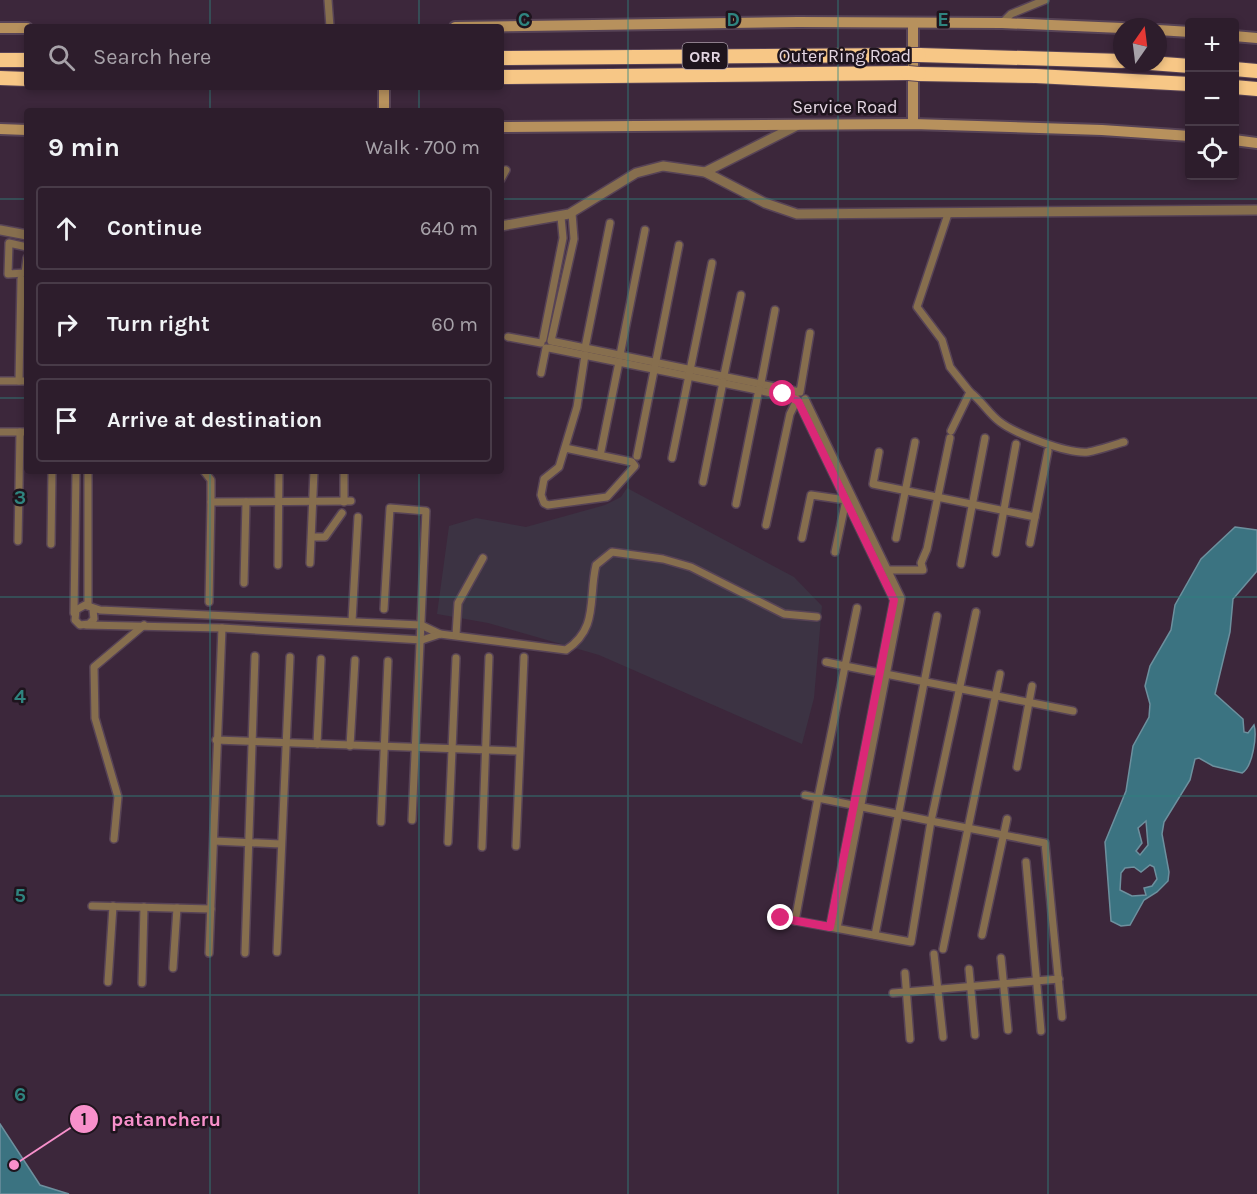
<!DOCTYPE html>
<meta charset="utf-8">
<style>
body{margin:0;font-family:Karla,sans-serif;background:#352634;color:#f1f3f6}
.controls{position:absolute;right:18px;top:18px;display:grid;overflow:hidden;border-radius:6px;box-shadow:0 3px 9px #0003}
.controls button{width:54px;height:54px;display:grid;place-items:center;padding:0;border:0;border-bottom:2px solid #483b48;background:#2d1d2c;color:#f1f3f6;font:30px sans-serif}
.compass{position:absolute;left:1113px;top:18px;width:54px;height:54px;border-radius:50%;background:#2d1d2c;box-shadow:0 3px 9px #0003;rotate:14deg}
.stop{position:absolute;width:18px;height:18px;margin:-14px;border:4px solid #db2777;border-radius:50%;background:#fff}
.stop.end{background:#db2777;border-color:#fff;box-shadow:0 2px 6px #0008}
.list{margin:0;padding:0;list-style:none}
h2{display:flex;justify-content:space-between;align-items:center;height:78px;margin:0;padding:0 24px;font-size:26px}
h2 small{font-size:20px;font-weight:400;color:#a7a2a9}
.list li{display:grid;grid-template-columns:39px 1fr auto;gap:18px;align-items:center;box-sizing:border-box;height:84px;margin:0 12px 12px;padding:0 12px;border:2px solid #483b48;border-radius:6px}
.list b{display:block;font-size:22px;white-space:nowrap}
.list em{font-size:20px;font-style:normal;color:#a7a2a9}
.icon{flex:none;width:33px;height:33px;fill:none;stroke:currentColor;stroke-width:2;stroke-linecap:round;stroke-linejoin:round}
.map{position:relative;flex:none;width:1257px;height:1194px;overflow:hidden}
.search{position:absolute;background:#2d1d2c;box-shadow:0 3px 9px #0003;left:24px;top:24px;width:480px;height:66px;display:flex;align-items:center;gap:15px;box-sizing:border-box;padding:0 21px;border-radius:6px;color:#a7a2a9;font-size:22px}
.panel{position:absolute;background:#2d1d2c;box-shadow:0 3px 9px #0003;left:24px;top:108px;width:480px;height:366px;border-radius:6px}
.map>svg:first-child{display:block}
</style>
<div class="map">
<svg width="1257" height="1194" viewBox="0 0 1257 1194">
<rect width="100%" height="100%" fill="#3c273b"/>
<path fill="#3c3343" d="M627 488 794 577 822 606 814 698 802 744 599 655 488 623 437 614 449 526 476 518 526 527 605 505 621 497Z"/>
<g fill="#3b7381" stroke="#6d909e" stroke-width="1.5" fill-rule="evenodd">
<path d="M1235 527 1257 530V571L1233 599 1230 632 1215 694 1243 719 1244 732 1248 733 1254 725C1257 735 1253 767 1242 773L1213 766 1199 758 1195 759 1190 780 1164 822 1162 834 1169 872 1168 881 1157 892 1144 900 1130 925 1121 926 1111 921 1105 842 1126 791 1133 746 1149 717 1150 704 1145 686 1150 666 1171 630 1175 605 1201 559ZM1146 821 1148 845 1140 855 1136 851 1142 843 1138 828ZM1150 865 1154 867 1157 879 1152 886 1144 888 1146 895 1132 896 1120 890 1121 873 1125 868 1134 867 1141 872Z"/>
<path d="M0 1124 40 1185 69 1194H0Z"/>
</g>
<g fill="none" stroke-linecap="round" stroke-linejoin="round">
<defs>
<g id="minor">
<path d="M328 0 330 27"/>
<path d="M1002 23 1011 14 1045 0"/>
<path d="M501 179 506 170"/>
<path d="M572 213 574 239 551 341 800 392 810 333"/>
<path d="M948 214 917 307 942 340 950 367 970 392 951 431"/>
<path d="M27 247 9 243 8 274 25 273 27 258"/>
<path d="M508 337 541 343"/>
<path d="M543 339 563 238 561 217"/>
<path d="M549 348 796 398"/>
<path d="M585 348 610 223"/>
<path d="M620 355 645 230"/>
<path d="M541 373 546 348"/>
<path d="M724 375 741 295"/>
<path d="M0 381H27"/>
<path d="M19 381 21 279"/>
<path d="M761 383 775 310"/>
<path d="M970 392C981 400 989 414 1000 422 1016 434 1067 454 1088 452 1100 450 1113 445 1124 442"/>
<path d="M805 399 901 598 837 928"/>
<path d="M798 401 894 600 830 927"/>
<path d="M0 432H27"/>
<path d="M565 448 632 462 635 466 607 497 548 505 544 503 541 495 544 479 559 467 577 407 585 355"/>
<path d="M601 451 619 362"/>
<path d="M879 452 873 484 1035 517 1048 451"/>
<path d="M637 456 679 245"/>
<path d="M672 458 712 263"/>
<path d="M204 471 211 480V502L351 501"/>
<path d="M703 482 723 382"/>
<path d="M344 502V471"/>
<path d="M736 504 759 389"/>
<path d="M766 525 790 414 797 400"/>
<path d="M312 537H325L342 513"/>
<path d="M802 538 811 495 846 500 835 552"/>
<path d="M896 538 915 442"/>
<path d="M18 541 20 432"/>
<path d="M1030 543 1035 517"/>
<path d="M51 544 52 471"/>
<path d="M996 553 1016 444"/>
<path d="M310 563 314 471"/>
<path d="M961 564 985 438"/>
<path d="M278 565 279 471"/>
<path d="M888 570H923L921 563 927 549 950 438"/>
<path d="M244 583 246 502"/>
<path d="M209 602 211 502"/>
<path d="M88 606V471"/>
<path d="M384 609 390 508 426 511 412 820"/>
<path d="M93 610 94 619 89 624 80 625 75 620 76 610 85 605 100 610 421 625 440 634"/>
<path d="M976 612 931 821 1045 843 1062 1017"/>
<path d="M74 613 76 471"/>
<path d="M352 621 358 517"/>
<path d="M86 625 222 628 422 640 440 634 566 650C599 628 588 599 596 565L612 552 663 559 691 567 784 614 817 617"/>
<path d="M456 635 458 603 483 558"/>
<path d="M826 662 845 666 857 608"/>
<path d="M216 740 518 751"/>
<path d="M317 744 321 659"/>
<path d="M350 746 355 660"/>
<path d="M1017 767 1032 686"/>
<path d="M381 822 388 661"/>
<path d="M114 839 118 797 95 718 94 667 144 625"/>
<path d="M214 841 281 844"/>
<path d="M448 842 456 658"/>
<path d="M516 846 524 657"/>
<path d="M482 847 489 657"/>
<path d="M1026 862 1041 1031"/>
<path d="M92 906 211 909"/>
<path d="M781 918 911 942 931 821 818 798 845 666 1073 711"/>
<path d="M795 921 818 798 805 795"/>
<path d="M875 935 937 616"/>
<path d="M982 935 1007 819"/>
<path d="M943 949 1000 674"/>
<path d="M277 952 290 657"/>
<path d="M209 953 222 628"/>
<path d="M245 953 255 656"/>
<path d="M934 954 943 1037"/>
<path d="M1001 958 1008 1030"/>
<path d="M173 968 177 908"/>
<path d="M969 969 975 1035"/>
<path d="M905 973 910 1039"/>
<path d="M108 982 113 906"/>
<path d="M142 983 144 907"/>
<path d="M893 993 1059 979"/>
</g>
<g id="tertiary">
<path d="M705 172 798 125"/>
<path d="M501 226 569 214 636 173 663 166 705 172 765 203 797 214 1257 210"/>
<path d="M0 230 27 235"/>
</g>
<g id="secondary">
<path d="M455 27 798 22 1002 23 1122 28"/>
<path d="M0 28H27"/>
<path d="M1158 30 1190 32"/>
<path d="M1234 36 1257 38"/>
<path d="M384 87V111"/>
<path d="M913 124V23"/>
<path d="M501 127 913 124 1102 130 1190 136"/>
<path d="M0 129 27 130"/>
<path d="M1234 140 1257 143"/>
</g>
<g id="motorway">
<path d="M919 55 1122 61"/>
<path d="M501 58 908 55"/>
<path d="M0 60H27"/>
<path d="M1150 63 1190 66"/>
<path d="M1234 69 1257 71"/>
<path d="M919 74 1036 76 1190 84"/>
<path d="M501 77 908 73"/>
<path d="M0 78 27 79"/>
<path d="M1234 87 1257 89"/>
</g>
</defs>
<use href="#minor" stroke="#574356" stroke-width="10"/>
<use href="#tertiary" stroke="#574356" stroke-width="12"/>
<use href="#secondary" stroke="#574356" stroke-width="14"/>
<use href="#motorway" stroke="#574356" stroke-width="16"/>
<use href="#minor" stroke="#866e4e" stroke-width="7"/>
<use href="#tertiary" stroke="#866e4e" stroke-width="9"/>
<use href="#secondary" stroke="#b7915d" stroke-width="10"/>
<use href="#motorway" stroke="#f7c786" stroke-width="14"/>
<defs>
<g id="motorway-bridge">
<path d="M908 55H919"/>
<path d="M908 73 919 74"/>
</g>
</defs>
<use href="#motorway-bridge" stroke="#574356" stroke-width="16" stroke-linecap="butt"/>
<use href="#motorway-bridge" stroke="#f7c786" stroke-width="14"/>
</g>
<g fill="none" stroke-linecap="round" stroke-linejoin="round">
<path stroke="#db2777" stroke-width="8" d="M781 918 830 927 894 600 798 401 783 394"/>
</g>
<path fill="none" stroke="#2f847f" stroke-width="1.5" stroke-opacity="0.55" d="M210 0V27M419 0V27M628 0V1194M838 0V1194M1048 0V1194M210 87V111M419 87V111M0 199H27M501 199H1257M0 398H27M501 398H1257M210 471V1194M419 471V1194M0 597H1257M0 796H1257M0 995H1257"/>
<g text-anchor="middle" dominant-baseline="central" stroke-width="5" stroke-linejoin="round" paint-order="stroke">
<rect fill="#1e141d" stroke="#a89ba7" stroke-width="1.5" x="682.5" y="43" width="45" height="26" rx="4.5"/>
<g font-size="16" font-weight="bold" fill="#e3d5e2">
<text x="705" y="56">ORR</text>
</g>
<g font-size="18" fill="#e3d5e2" stroke="#1e141d">
<text x="845" y="56">Outer Ring Road</text>
<text x="845" y="107">Service Road</text>
</g>
</g>
<g font-size="20" text-anchor="middle" font-weight="bold" fill="#2f847f" stroke="#1e141d" stroke-width="5" stroke-linejoin="round" paint-order="stroke">
<text x="524" y="26">C</text>
<text x="733" y="26">D</text>
<text x="943" y="26">E</text>
<text x="20" y="504">3</text>
<text x="20" y="703">4</text>
<text x="20" y="902">5</text>
<text x="20" y="1101">6</text>
</g>
<path fill="none" stroke="#f890cb" stroke-width="2" d="M14 1165L84 1119"/>
<g fill="#f890cb" stroke="#1e141d" stroke-width="2">
<circle cx="14" cy="1165" r="6"/>
<circle cx="84" cy="1119" r="15"/>
</g>
<g font-size="18" text-anchor="middle" font-weight="bold" fill="#111">
<text x="84" y="1125">1</text>
</g>
<g font-size="20" text-anchor="middle" font-weight="bold" fill="#f890cb" stroke="#1e141d" stroke-width="5" stroke-linejoin="round" paint-order="stroke">
<text x="166" y="1126">patancheru</text>
</g>
</svg>
<div class="controls">
<button>+</button>
<button>−</button>
<button><svg class="icon" aria-label="locate" viewBox="0 0 24 24"><circle cx="12" cy="12" r="6"/><path d="M12 2v4M12 18v4M2 12h4M18 12h4"/></svg></button>
</div>
<svg class="compass" viewBox="-18 -18 36 36"><path d="M0-13l5 13h-10z" fill="#e53935"/><path d="M0 13l5-13h-10z" fill="#a7a2a9"/></svg>
<div class="stop" style="left:783px;top:394px"></div>
<div class="stop end" style="left:781px;top:918px"></div>
<div class="search"><svg class="icon" aria-label="search" viewBox="0 0 24 24"><circle cx="10" cy="10" r="6"/><path d="M15 15l6 6"/></svg>Search here</div>
<section class="panel">
<h2>9 min<small>Walk · 700 m</small></h2>
<ul class="list">
<li><svg class="icon" aria-label="ahead" viewBox="0 0 24 24"><path d="M12 20V5M6 11l6-6 6 6"/></svg><div><b>Continue</b></div><em>640 m</em></li>
<li><svg class="icon" aria-label="right" viewBox="0 0 24 24"><path d="M7 20v-9h11M14 6l5 5-5 5"/></svg><div><b>Turn right</b></div><em>60 m</em></li>
<li><svg class="icon" aria-label="arrive" viewBox="0 0 24 24"><path d="M6 21V4h12l-3 4 3 4H6"/></svg><div><b>Arrive at destination</b></div></li>
</ul>
</section>
</div>
